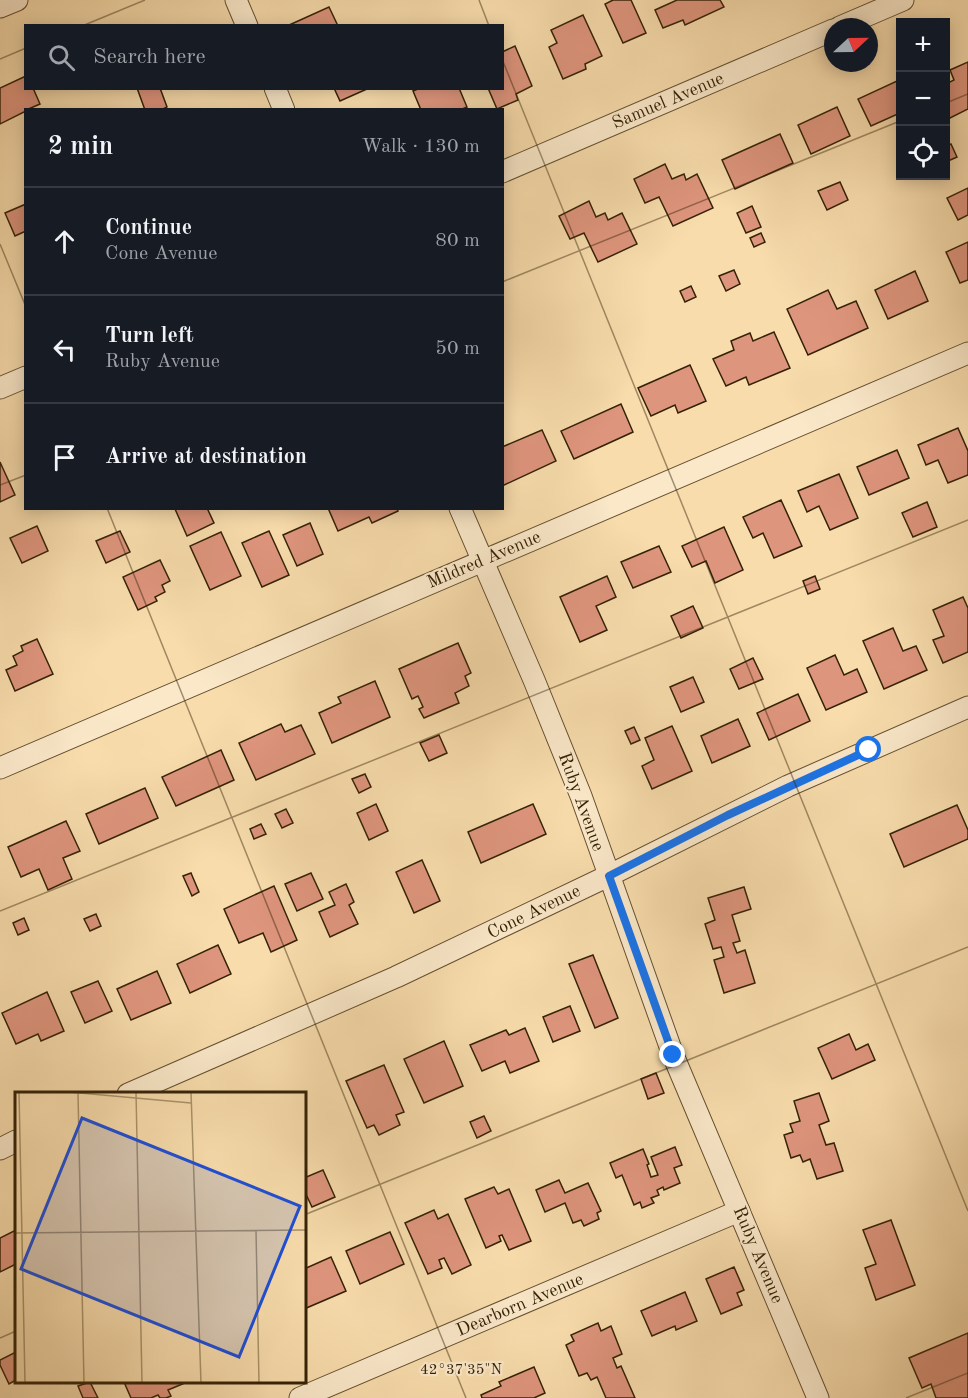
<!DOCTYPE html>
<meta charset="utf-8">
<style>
body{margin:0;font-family:"Old Standard TT",serif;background:#242831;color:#f1f3f6}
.controls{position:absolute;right:18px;top:18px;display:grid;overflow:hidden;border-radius:0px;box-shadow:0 3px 15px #0003}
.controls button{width:54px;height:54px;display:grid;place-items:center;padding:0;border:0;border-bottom:2px solid #363941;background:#171b24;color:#f1f3f6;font:30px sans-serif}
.compass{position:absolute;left:824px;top:18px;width:54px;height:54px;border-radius:50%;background:#171b24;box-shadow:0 3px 15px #0003;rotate:68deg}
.stop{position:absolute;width:18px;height:18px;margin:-14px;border:4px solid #1a73e8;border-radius:50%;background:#fff}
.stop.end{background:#1a73e8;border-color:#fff;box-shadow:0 2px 6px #0008}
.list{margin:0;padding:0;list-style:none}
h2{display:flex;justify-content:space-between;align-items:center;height:78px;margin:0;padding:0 24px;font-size:26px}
h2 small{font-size:20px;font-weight:400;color:#9ea1a6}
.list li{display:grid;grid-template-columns:39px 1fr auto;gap:18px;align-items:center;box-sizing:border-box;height:108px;padding:0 24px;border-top:2px solid #363941}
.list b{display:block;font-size:22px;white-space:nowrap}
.list p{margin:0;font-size:20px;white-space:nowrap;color:#9ea1a6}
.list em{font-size:20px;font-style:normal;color:#9ea1a6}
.icon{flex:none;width:33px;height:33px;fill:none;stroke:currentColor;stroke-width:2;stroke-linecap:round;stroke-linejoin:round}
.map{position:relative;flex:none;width:968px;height:1398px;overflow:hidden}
.search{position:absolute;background:#171b24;box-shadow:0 3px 15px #0003;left:24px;top:24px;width:480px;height:66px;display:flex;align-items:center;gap:15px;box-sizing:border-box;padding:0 21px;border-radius:0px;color:#9ea1a6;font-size:22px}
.panel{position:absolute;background:#171b24;box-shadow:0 3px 15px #0003;left:24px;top:108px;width:480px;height:402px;border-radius:0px}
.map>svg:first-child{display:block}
</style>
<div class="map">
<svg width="968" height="1398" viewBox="0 0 968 1398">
<rect width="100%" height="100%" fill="#f8dcac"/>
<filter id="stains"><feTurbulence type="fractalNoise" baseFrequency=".00333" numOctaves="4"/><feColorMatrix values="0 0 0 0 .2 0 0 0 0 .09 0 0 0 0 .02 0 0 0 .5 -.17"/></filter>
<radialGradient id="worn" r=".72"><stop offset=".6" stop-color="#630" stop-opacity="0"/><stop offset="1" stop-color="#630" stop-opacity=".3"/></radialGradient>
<g fill="#de957d" stroke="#342207" stroke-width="1.5">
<path d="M613 0H631L646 33 623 43 605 4Z"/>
<path d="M677 0H720L724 7 685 25 683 20 663 28 655 10Z"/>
<path d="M329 7 338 26H287Z"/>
<path d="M583 15 602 56 585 64 586 69 563 79 549 47 557 43 551 30Z"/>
<path d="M515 46 532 86 516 94 518 100 497 109 488 88H502V52Z"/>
<path d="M968 62V109L946 120V84L954 80 950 70Z"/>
<path d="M26 76V88H33L40 104 26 110V111L0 124V88Z"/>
<path d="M897 81 900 90V113L871 126 858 99Z"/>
<path d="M137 88H160L167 107 161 110H145Z"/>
<path d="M334 88H367V89L340 101Z"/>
<path d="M420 88H459L467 107 460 110H421L413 91Z"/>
<path d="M837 107 850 136 811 154 798 125Z"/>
<path d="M780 134 793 163 735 189 722 160Z"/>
<path d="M951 144 957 157 948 161 946 156V146Z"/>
<path d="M665 164 672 179 684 174 686 180 697 174 713 208 673 226 659 197 645 203 634 179Z"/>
<path d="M840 182 848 200 827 210 818 191Z"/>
<path d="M968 188V215L958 220 947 198Z"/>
<path d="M589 201 596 217 605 213 608 220 622 213 637 244 598 262 584 233 570 239 559 216Z"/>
<path d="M26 204V231L15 236 5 213Z"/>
<path d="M752 206 761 227 746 233 737 213Z"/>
<path d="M761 233 765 242 754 247 750 238Z"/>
<path d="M968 242V280L960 283 946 252Z"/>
<path d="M734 270 740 284 726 291 719 276Z"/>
<path d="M915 271 928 301 888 319 875 290Z"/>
<path d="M691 286 696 297 685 302 680 291Z"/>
<path d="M828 290 837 309 856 301 868 328 808 355 787 309Z"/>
<path d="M774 332 790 368 749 385 746 377 726 386 713 359 734 350 731 341 750 333 753 341Z"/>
<path d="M690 365 706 401 678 413 675 405 651 416 638 388Z"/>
<path d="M621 404 633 432 574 459 561 431Z"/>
<path d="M958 428 968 451V475L948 483 938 460 926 465 918 445Z"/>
<path d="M542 430 556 461 502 486V447Z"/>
<path d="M897 450 909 478 869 495 857 467Z"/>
<path d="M0 462 15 495 0 502Z"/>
<path d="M839 474 858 518 830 530 819 506 807 512 798 491Z"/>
<path d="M781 500 802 546 774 558 763 533 753 538 743 517Z"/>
<path d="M927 502 937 527 913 537 902 513Z"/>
<path d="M207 508 214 523 187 536 175 509Z"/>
<path d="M328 508H397L398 511 372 523 369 517 338 531Z"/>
<path d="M310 523 323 554 297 566 283 535Z"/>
<path d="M37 526 48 551 22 563 10 538Z"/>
<path d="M724 527 743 570 715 583 706 561 692 567 682 546Z"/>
<path d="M120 531 130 552 106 563 96 541Z"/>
<path d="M269 531 289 575 262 587 242 543Z"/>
<path d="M221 532 241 576 210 590 190 546Z"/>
<path d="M659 546 671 572 633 588 621 562Z"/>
<path d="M160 560 170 581 162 585 165 592 155 597 157 601 138 610 123 577Z"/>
<path d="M607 576 616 597 596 606 607 630 580 642 560 597Z"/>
<path d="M815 576 820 589 808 594 803 581Z"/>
<path d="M963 597 968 608V652L943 663 933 640 944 636 933 610Z"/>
<path d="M693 606 703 628 681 638 671 616Z"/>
<path d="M893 628 903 651 916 646 927 670 884 689 863 641Z"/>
<path d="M37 639 53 674 15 691 6 670 17 665 13 656 23 651 21 646Z"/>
<path d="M458 643 471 673 465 676 469 686 455 693 459 703 424 718 419 709 423 707 418 696 412 699 399 669Z"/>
<path d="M835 655 844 675 857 669 867 692 826 710 807 668Z"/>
<path d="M753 658 763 679 739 689 730 669Z"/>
<path d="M693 677 704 702 681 712 670 687Z"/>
<path d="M375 681 390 717 332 743 319 713 341 703 338 697Z"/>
<path d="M798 694 810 721 769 740 757 713Z"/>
<path d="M738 719 750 746 712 763 701 736Z"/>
<path d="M281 724 285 732 301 725 315 754 256 780 239 743Z"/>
<path d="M672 726 692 771 652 789 642 766 654 760 645 738Z"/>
<path d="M634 727 640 740 631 744 625 731Z"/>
<path d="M439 735 447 753 429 761 420 743Z"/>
<path d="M221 750 234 780 176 806 162 777Z"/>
<path d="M365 774 371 787 359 793 352 779Z"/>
<path d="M145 788 158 818 99 844 86 814Z"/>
<path d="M376 804 388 831 369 840 357 813Z"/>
<path d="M533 804 546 834 481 863 468 832Z"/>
<path d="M957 805 968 830V839L904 867 890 834Z"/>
<path d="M286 809 293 823 282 828 275 814Z"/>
<path d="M66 821 80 851 63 858 72 879 48 890 39 869 21 877 8 847Z"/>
<path d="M261 824 266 834 254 839 250 829Z"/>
<path d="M422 860 440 901 414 913 396 872Z"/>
<path d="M191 873 199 892 192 896 183 876Z"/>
<path d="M311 873 323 899 297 911 285 884Z"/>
<path d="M346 884 354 902 349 905 358 924 330 937 319 912 335 905 329 892Z"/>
<path d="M274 886 297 940 271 952 263 933 239 943 224 909Z"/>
<path d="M744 887 751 909 732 915 740 941 733 943 737 953 745 950 755 983 724 993 714 960 724 957 721 947 713 949 705 924 715 920 708 898Z"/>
<path d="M96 914 101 926 90 931 84 919Z"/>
<path d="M24 918 29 930 18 935 13 923Z"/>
<path d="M218 945 231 974 190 993 177 964Z"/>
<path d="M593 955 618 1018 595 1028 569 964Z"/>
<path d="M157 971 171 1003 131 1020 117 989Z"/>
<path d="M98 981 112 1011 85 1023 71 992Z"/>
<path d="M47 992 64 1031 41 1041 38 1034 16 1044 2 1013Z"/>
<path d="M570 1006 580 1031 553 1042 543 1017Z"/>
<path d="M525 1028 539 1061 510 1073 505 1061 482 1071 470 1045 506 1030 509 1035Z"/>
<path d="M849 1034 856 1050 868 1044 875 1060 832 1079 818 1048Z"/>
<path d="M444 1041 463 1086 424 1103 404 1059Z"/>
<path d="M384 1065 404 1112 396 1115 400 1125 379 1135 374 1125 367 1128 346 1081Z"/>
<path d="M656 1073 664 1093 648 1099 641 1079Z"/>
<path d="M819 1093 829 1121 819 1125 826 1145 834 1143 843 1171 817 1179 810 1159 803 1162 800 1155 791 1158 784 1135 793 1132 790 1124 800 1121 794 1101Z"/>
<path d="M484 1116 491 1131 477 1138 470 1122Z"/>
<path d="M675 1147 682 1165 674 1168 680 1183 664 1190 663 1187 657 1190 659 1195 651 1198 654 1203 642 1208 640 1202 634 1205 622 1175 616 1178 610 1163 643 1149 649 1164 647 1165 651 1177 658 1175 651 1157Z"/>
<path d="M323 1170 335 1197 312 1207 304 1190V1178Z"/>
<path d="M559 1180 565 1193 588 1183 601 1211 597 1213 599 1219 584 1226 581 1220 573 1223 565 1203 545 1212 536 1190Z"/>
<path d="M494 1187 498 1194 509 1189 531 1241 509 1250 502 1235 499 1236 501 1241 486 1248 465 1199Z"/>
<path d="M434 1210 438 1219 448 1214 471 1265 452 1274 444 1258 439 1260 442 1268 428 1274 405 1223Z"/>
<path d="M891 1220 915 1285 876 1300 865 1268 876 1264 863 1230Z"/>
<path d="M16 1230V1264L0 1272V1238Z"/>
<path d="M390 1232 404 1264 360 1284 346 1251Z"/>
<path d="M331 1257 346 1291 304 1309V1269Z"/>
<path d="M734 1267 744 1290 737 1293 742 1305 721 1314 706 1279Z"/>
<path d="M685 1292 697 1321 676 1330 675 1326 652 1336 641 1311Z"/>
<path d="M598 1323 601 1331 611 1326 622 1354 613 1358 617 1368 621 1366 635 1398H606L597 1377 591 1380 587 1373 579 1376 566 1345 574 1341 571 1335Z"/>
<path d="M968 1333V1398H936L931 1384 922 1388 909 1358Z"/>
<path d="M16 1352V1380L9 1384 0 1365V1360Z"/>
<path d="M534 1367 545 1393 534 1398H482L481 1395 501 1386 499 1382Z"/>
<path d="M90 1382 98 1398H83L78 1386Z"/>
<path d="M124 1382H184L185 1383 168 1390 171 1396 166 1398H160L158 1395 151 1398H131Z"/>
</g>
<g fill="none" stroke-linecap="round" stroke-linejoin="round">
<defs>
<g id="street">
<path d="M236 0 247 26"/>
<path d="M0 7 17 0"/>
<path d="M840 27 903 0"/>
<path d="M275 88 284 110"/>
<path d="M502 172 833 30"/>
<path d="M0 388 26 377"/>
<path d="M460 508 534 680 581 796 673 1055 818 1398"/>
<path d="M0 768 968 353"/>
<path d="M128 1094 396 977 608 876 788 786 968 707"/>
<path d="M0 1149 16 1141"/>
<path d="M300 1398 739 1211"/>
</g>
</defs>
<use href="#street" stroke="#655030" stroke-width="23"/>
<use href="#street" stroke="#fae8c9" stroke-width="21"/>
</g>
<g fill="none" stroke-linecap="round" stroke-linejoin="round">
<path stroke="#1a73e8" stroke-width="8" d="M673 1055 609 876 728 815 869 750"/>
</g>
<path fill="none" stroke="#342207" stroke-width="1.5" stroke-opacity="0.45" d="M479 0 489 26M82 26 145 0M0 59 26 48M502 59 968 1211M946 103 968 94M0 244 26 307M502 282 900 121M0 485 26 475M107 508 466 1398M0 911 968 520M304 1215 968 947M0 1338 16 1331M906 1398 968 1373"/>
<g text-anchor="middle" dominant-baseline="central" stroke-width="4.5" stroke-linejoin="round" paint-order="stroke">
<g font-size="18" fill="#342207" stroke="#fae8c9">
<text transform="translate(668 101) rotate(-23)">Samuel Avenue</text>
<text transform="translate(484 560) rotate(-23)">Mildred Avenue</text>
<text transform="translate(581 802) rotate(70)">Ruby Avenue</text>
<text transform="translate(534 912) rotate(-26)">Cone Avenue</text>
<text transform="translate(758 1255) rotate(67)">Ruby Avenue</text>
<text transform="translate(520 1305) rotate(-23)">Dearborn Avenue</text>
</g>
</g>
<g transform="translate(15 1092)">
<rect width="291" height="291" fill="#f8dcac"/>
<path fill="none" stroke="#aa926a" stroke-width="1.5" d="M4 0 10 291M54 0 176 11M121 0 127 291M176 0 186 291M63 1 69 291M241 138 244 291M0 141 291 138"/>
<path fill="#1d4ed8" fill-opacity="0.15" stroke="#1d4ed8" stroke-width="3" d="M67 26 285 114 224 265 6 177Z"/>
<rect width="291" height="291" fill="none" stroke="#342207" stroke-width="3"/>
</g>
<g font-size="15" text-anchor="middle" fill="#342207" stroke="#fae8c9" stroke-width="4.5" stroke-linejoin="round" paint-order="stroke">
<text x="461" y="1374">42°37'35"N</text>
</g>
<rect width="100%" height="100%" filter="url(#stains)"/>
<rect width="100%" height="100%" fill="url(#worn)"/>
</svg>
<div class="controls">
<button>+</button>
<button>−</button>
<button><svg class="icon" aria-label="locate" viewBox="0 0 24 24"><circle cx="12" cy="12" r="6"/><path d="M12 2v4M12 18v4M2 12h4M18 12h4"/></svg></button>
</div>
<svg class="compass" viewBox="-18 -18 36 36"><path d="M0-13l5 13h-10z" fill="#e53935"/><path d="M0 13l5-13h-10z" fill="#9ea1a6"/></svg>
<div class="stop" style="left:869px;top:750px"></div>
<div class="stop end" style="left:673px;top:1055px"></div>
<div class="search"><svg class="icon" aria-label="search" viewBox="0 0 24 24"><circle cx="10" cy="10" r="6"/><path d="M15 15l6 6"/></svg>Search here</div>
<section class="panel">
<h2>2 min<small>Walk · 130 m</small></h2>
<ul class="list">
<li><svg class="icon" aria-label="ahead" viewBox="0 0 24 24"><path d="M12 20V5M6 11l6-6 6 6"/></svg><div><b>Continue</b><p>Cone Avenue</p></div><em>80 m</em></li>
<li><svg class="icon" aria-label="left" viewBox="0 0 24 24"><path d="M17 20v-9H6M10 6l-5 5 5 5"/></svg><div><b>Turn left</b><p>Ruby Avenue</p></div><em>50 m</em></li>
<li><svg class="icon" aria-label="arrive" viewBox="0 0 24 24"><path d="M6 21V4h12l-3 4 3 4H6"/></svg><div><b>Arrive at destination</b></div></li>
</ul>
</section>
</div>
